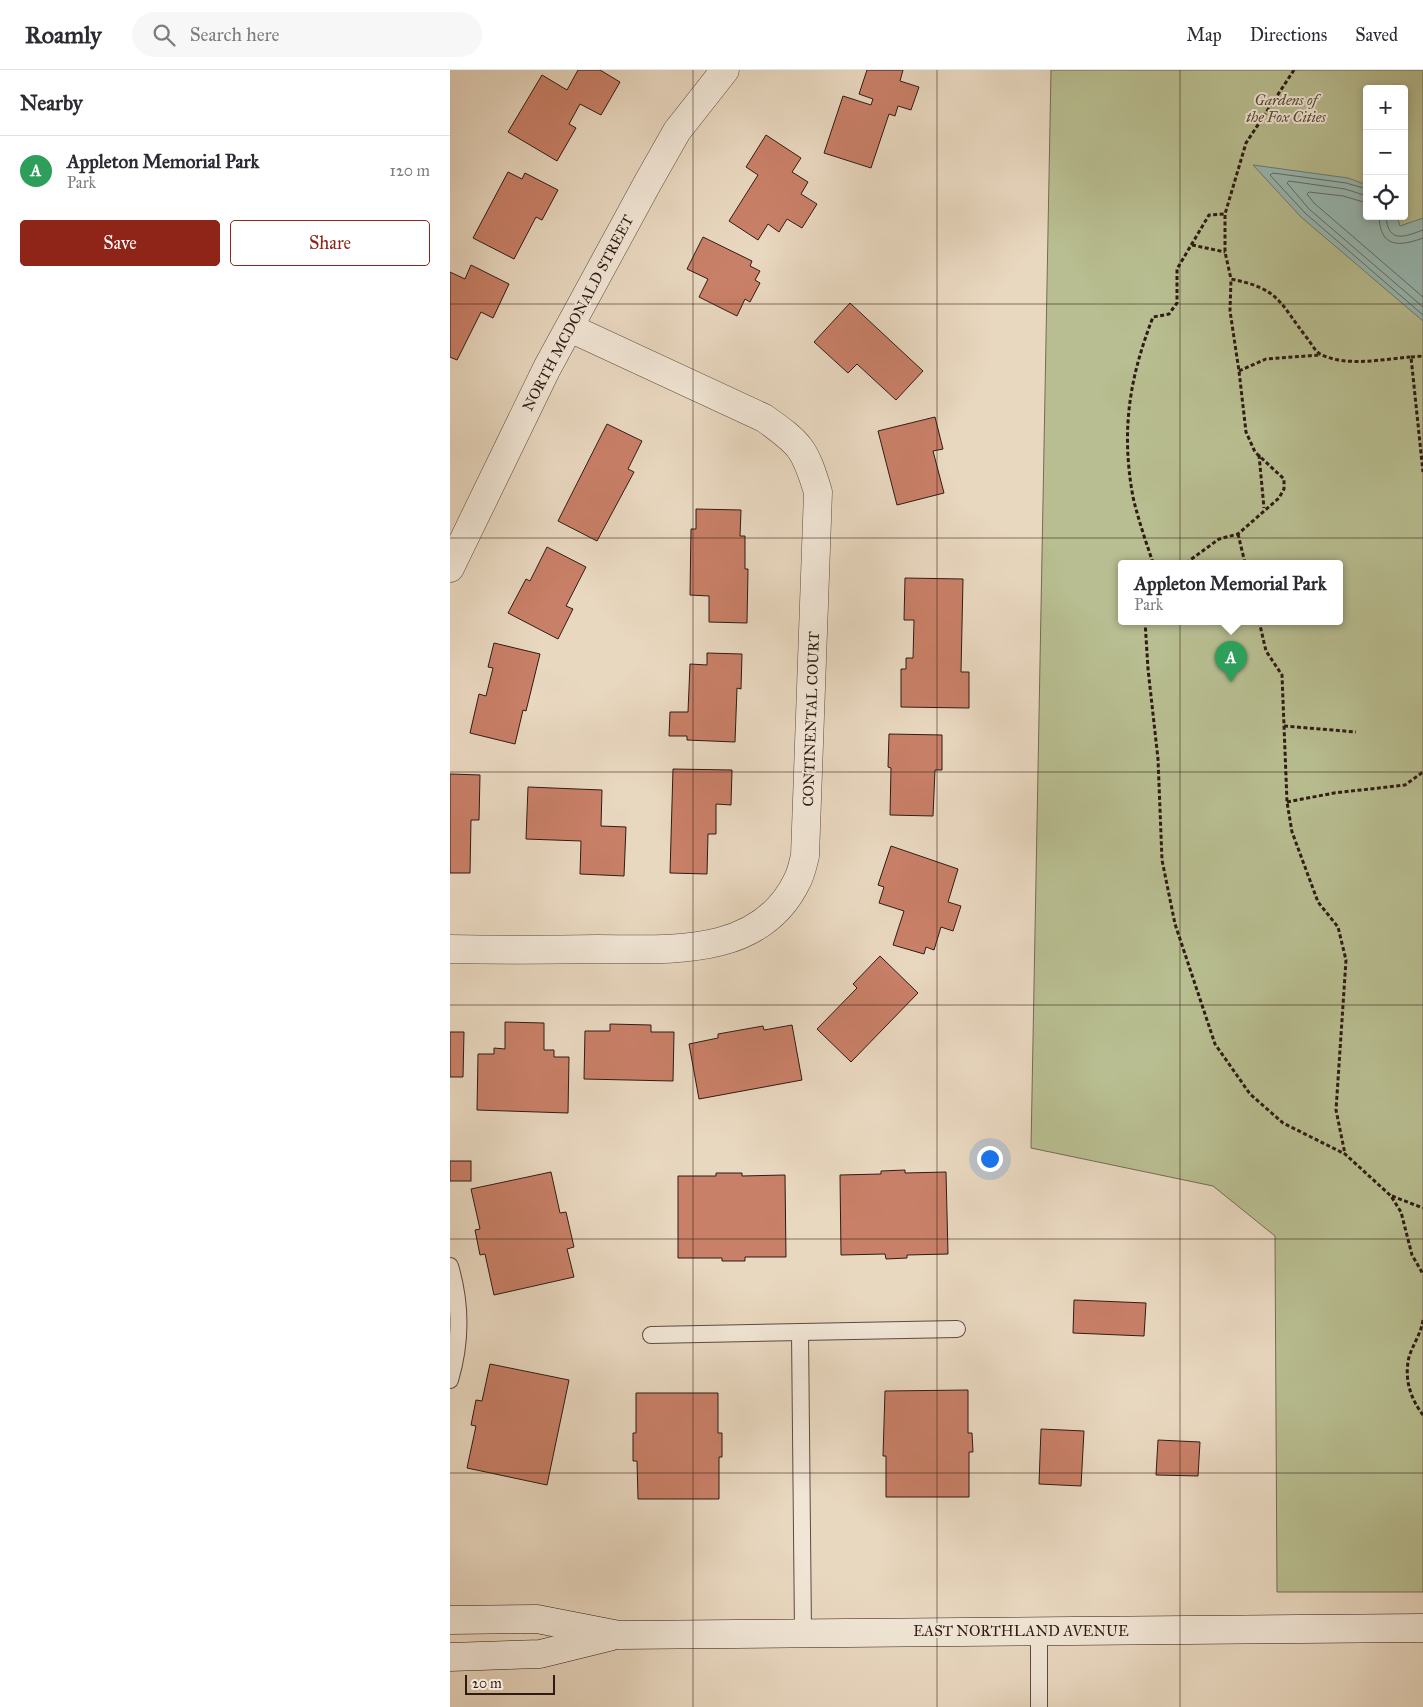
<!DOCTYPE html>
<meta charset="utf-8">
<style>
body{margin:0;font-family:"IM FELL Great Primer",serif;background:#f7f7f7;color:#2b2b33}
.controls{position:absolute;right:15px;top:15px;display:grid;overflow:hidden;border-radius:5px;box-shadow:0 2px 8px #0003}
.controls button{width:45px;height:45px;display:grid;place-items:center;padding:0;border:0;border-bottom:1px solid #e1e1e2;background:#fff;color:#2b2b33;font:25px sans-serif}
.scale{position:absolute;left:15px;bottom:12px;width:90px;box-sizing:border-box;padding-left:5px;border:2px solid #2f1b14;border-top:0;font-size:14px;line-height:18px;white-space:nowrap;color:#2f1b14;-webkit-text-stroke:4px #f1e6d6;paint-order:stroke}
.you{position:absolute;left:539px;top:1088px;width:18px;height:18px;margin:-12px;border:4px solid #fff;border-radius:50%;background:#1a73e8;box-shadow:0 0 0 8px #1a73e833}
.badge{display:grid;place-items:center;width:32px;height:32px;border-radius:50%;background:#8f2418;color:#fff;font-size:16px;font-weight:700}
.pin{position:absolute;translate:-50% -41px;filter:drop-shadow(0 1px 2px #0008)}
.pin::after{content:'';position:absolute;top:26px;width:18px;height:15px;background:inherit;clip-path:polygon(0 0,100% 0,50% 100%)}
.popup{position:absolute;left:668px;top:490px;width:225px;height:65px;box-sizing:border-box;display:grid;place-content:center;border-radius:5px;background:#fff;filter:drop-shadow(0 1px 4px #0005);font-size:16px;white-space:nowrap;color:#7c7c81}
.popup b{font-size:19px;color:#2b2b33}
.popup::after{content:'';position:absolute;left:50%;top:100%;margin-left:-10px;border:10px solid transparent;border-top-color:#fff}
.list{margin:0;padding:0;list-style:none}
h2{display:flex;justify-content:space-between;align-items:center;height:65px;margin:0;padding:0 20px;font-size:21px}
h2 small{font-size:16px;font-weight:400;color:#7c7c81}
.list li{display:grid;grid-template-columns:32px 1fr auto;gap:15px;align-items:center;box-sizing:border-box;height:70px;padding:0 20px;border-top:1px solid #e1e1e2}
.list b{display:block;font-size:19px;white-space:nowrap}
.list p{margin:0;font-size:16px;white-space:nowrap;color:#7c7c81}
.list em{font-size:16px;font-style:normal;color:#7c7c81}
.actions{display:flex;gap:10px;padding:15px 20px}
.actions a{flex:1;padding:11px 0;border:1px solid #8f2418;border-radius:5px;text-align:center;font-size:18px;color:#8f2418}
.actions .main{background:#8f2418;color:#fff}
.icon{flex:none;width:28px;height:28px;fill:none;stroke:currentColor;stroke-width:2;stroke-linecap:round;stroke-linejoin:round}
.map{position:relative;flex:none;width:973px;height:1637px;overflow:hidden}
header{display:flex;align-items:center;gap:30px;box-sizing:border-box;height:70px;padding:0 25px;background:#fff;border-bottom:1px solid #e1e1e2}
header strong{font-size:24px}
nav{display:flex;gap:28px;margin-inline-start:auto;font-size:18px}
.search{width:350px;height:45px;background:#f7f7f7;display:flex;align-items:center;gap:12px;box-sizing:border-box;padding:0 18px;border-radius:28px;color:#7c7c81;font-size:19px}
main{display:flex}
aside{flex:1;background:#fff}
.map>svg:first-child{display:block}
</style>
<header>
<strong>Roamly</strong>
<div class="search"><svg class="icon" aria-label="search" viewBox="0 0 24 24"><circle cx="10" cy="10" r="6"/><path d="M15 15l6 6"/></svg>Search here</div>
<nav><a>Map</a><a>Directions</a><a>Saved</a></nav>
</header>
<main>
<aside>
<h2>Nearby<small></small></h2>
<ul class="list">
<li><span class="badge" style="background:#2e9e5b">A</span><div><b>Appleton Memorial Park</b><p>Park</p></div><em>120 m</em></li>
</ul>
<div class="actions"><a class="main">Save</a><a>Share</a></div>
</aside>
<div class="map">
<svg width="973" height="1637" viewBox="0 0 973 1637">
<rect width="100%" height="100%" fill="#e9d8c0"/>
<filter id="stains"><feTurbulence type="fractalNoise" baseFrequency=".004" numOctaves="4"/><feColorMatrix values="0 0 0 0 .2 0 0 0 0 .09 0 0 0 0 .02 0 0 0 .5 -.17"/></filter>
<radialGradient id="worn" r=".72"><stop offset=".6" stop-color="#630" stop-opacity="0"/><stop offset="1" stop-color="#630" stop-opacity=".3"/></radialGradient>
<path fill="#b8be91" stroke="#746c52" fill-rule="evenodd" d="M601 0H973V1522H827L825 1166 763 1116 581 1078ZM917 19H954V146H917ZM672 493H890V551H672Z"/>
<path fill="#97b9b4" stroke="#6d7a74" d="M803 95 898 108 917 115V146H947L950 156 973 148V251L851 147Z"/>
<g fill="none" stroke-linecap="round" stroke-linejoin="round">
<g stroke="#636a64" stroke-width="1">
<path d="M917 119 896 113 823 103 820 105 855 143 973 245"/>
<path d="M917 126 895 119 839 111 837 113 859 139 973 237"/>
<path d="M917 133 893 126 859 122 857 124 864 133 973 227"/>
<path d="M929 146C930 178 949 177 973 168"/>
<path d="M936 146C938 174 954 167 973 160"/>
</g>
</g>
<g fill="#c98068" stroke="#2f1b14">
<path d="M128 0H150L170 12 151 45 130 34 119 54 126 58 107 91 58 62 92 5 117 20Z"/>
<path d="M417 0H453L450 11 469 17 461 40 448 36 445 46 439 44 421 98 374 83 393 26 421 35 423 29 409 24Z"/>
<path d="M316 65 351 88 342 102 358 112 351 124 367 134 352 158 337 149 329 162 318 154 308 170 279 151 308 105 296 97Z"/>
<path d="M58 102 72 109 75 103 108 120 92 150 86 147 64 189 23 168Z"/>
<path d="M253 167 302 191 300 196 310 201 305 210 310 213 300 232 295 229 287 246 249 227 258 209 237 199Z"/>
<path d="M21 195 59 214 43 248 31 242 7 290 0 287V202L15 209Z"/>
<path d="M400 233 473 301 446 330 407 294 398 303 364 272Z"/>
<path d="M485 347 493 379 483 381 494 423 447 435 428 361Z"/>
<path d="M157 354 192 371 178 399 184 402 147 471 108 451Z"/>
<path d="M246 439 291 440 290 466H295V499H298L297 553 259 552V526L240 525 241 459H246Z"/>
<path d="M97 477 136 497 116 536 123 539 108 569 58 543 76 509 80 511Z"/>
<path d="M455 508 513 509 511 602H519V638L451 637V599H456V588H463L464 550H454Z"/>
<path d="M44 573 90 584 76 641 73 640 65 674 20 663 29 624 36 626 43 598 38 597Z"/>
<path d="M257 583 292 584 291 619 287 618 285 672 237 670V666H219L220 642H238L240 594 257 595Z"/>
<path d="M439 664 492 665V700H485L483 746 440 745 441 698 438 697Z"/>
<path d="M223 699 282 700 281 735 266 734V764H258L257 804 220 803Z"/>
<path d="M0 704 30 705 29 750H21L20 803H0Z"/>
<path d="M78 717 152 720 151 756 176 757 174 806 130 804 131 771 76 769Z"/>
<path d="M441 776 508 799 498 832 511 836 503 861 491 857 484 880 476 877 474 884 443 875 454 841 429 833 434 817 428 815Z"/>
<path d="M430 886 468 923 401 992 367 959 407 918 403 914Z"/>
<path d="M55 952 94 953V980H104V987H119L118 1043 27 1040 28 984H44V978L55 979Z"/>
<path d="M160 954 201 955V962H224L223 1011 134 1009 135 961H160Z"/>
<path d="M342 955 352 1010 249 1029 239 974 268 968V964L313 956 314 960Z"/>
<path d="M0 962H14L13 1007H0Z"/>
<rect x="0" y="1091" width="21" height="20"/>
<path d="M455 1100V1103L496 1102 498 1184 457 1185V1188L436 1189 435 1184 391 1185 390 1105 431 1104V1101Z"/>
<path d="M101 1102 110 1143 116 1142 124 1177 117 1179 124 1207 44 1225 35 1184 30 1185 25 1160 30 1159 21 1119Z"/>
<path d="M266 1103H292V1106L335 1105 336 1187H295V1191H272V1188H228V1106H266Z"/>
<path d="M624 1230 696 1233 694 1266 623 1263Z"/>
<path d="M40 1294 119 1310 97 1415 17 1398 26 1356 21 1355 26 1330 32 1331Z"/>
<path d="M518 1320V1363H522L523 1382H519V1427H436V1386H433L435 1321Z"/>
<path d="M186 1323H268V1363H272V1387H269V1429H188L187 1391H183V1363H186Z"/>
<path d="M591 1359 634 1361 631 1416 589 1414Z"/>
<path d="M708 1370 750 1372 748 1406 706 1405Z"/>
</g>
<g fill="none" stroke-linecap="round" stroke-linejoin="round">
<defs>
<g id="service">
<path d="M0 1196C11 1233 11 1273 0 1310"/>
<path d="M350 1262 353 1562"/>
<path d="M201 1265 507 1259"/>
<path d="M589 1637V1561"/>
</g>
<g id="minor">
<path d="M0 498 97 298 197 114 227 61 275 0"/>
<path d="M0 879C49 880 99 880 148 879 219 879 310 888 347 811 351 804 353 794 355 786L368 422C355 379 351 374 314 348L120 258"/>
</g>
<g id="secondary">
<path d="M0 1550 87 1549 169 1565 973 1558"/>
<path d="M0 1587 90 1584 159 1567"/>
</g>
</defs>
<use href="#service" stroke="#5e4a3f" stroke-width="18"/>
<use href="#minor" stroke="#5e4a3f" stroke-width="29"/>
<use href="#secondary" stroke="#2f1b14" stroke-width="29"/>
<g stroke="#2f1b14" stroke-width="3" stroke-dasharray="4 2.5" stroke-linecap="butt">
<path d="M844 0 796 73 775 144V182L781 209C830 219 829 232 857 268 861 273 866 283 872 285 898 297 933 289 961 287L973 402"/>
<path d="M742 175 775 182"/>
<path d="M961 287 973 286"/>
<path d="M789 301 816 289 870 285"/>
<path d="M809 385 814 438"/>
<path d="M788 464 795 493"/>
<path d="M703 493C696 472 688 449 683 427 671 361 679 309 703 247L719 244 727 233V199L759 145 775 144"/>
<path d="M736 493 769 469 788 464 829 428 834 419V409L805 382 796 362 789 301 780 241 781 209"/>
<path d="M695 551 698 599 708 689 712 790 725 854 765 974 800 1024 833 1053 895 1084 941 1126 951 1142 962 1185 973 1204"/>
<path d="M809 551 816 581 832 605 837 732 842 762 868 832 888 857 896 890 886 1040 895 1084"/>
<path d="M834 656 906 662"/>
<path d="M837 732 884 723 955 715 973 702"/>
<path d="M942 1126 973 1138"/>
<path d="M973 1250C971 1264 963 1274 959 1287 954 1308 960 1328 973 1345"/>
</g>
<use href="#service" stroke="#f1e6d6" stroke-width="16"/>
<use href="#minor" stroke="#f1e6d6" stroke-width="28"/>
<use href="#secondary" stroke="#f1e6d6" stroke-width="28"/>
</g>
<path fill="none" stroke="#2f1b14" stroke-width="1" stroke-opacity="0.55" d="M243 0V1637M487 0V1637M730 0V1637M0 234H973M0 468H973M0 702H973M0 935H973M0 1169H973M0 1403H973"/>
<g text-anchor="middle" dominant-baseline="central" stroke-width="4" stroke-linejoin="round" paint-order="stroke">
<g font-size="15" font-style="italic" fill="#584c3a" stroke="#f1e6d6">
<text x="836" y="30">Gardens of<tspan x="836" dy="17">the Fox Cities</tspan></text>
</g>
<g font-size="15" fill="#2f1b14" stroke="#f1e6d6">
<text transform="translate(128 243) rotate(-62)">NORTH MCDONALD STREET</text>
<text transform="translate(361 649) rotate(-88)">CONTINENTAL COURT</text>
<text x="571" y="1561">EAST NORTHLAND AVENUE</text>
</g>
</g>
<rect width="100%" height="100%" filter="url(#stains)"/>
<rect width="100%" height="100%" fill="url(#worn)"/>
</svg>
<div class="controls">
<button>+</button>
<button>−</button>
<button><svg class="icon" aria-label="locate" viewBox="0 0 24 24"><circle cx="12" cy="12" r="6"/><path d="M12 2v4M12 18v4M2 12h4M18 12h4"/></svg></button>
</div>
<div class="scale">20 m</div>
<div class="you"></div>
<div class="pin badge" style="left:781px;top:612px;background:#2e9e5b">A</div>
<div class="popup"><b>Appleton Memorial Park</b>Park</div>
</div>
</main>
